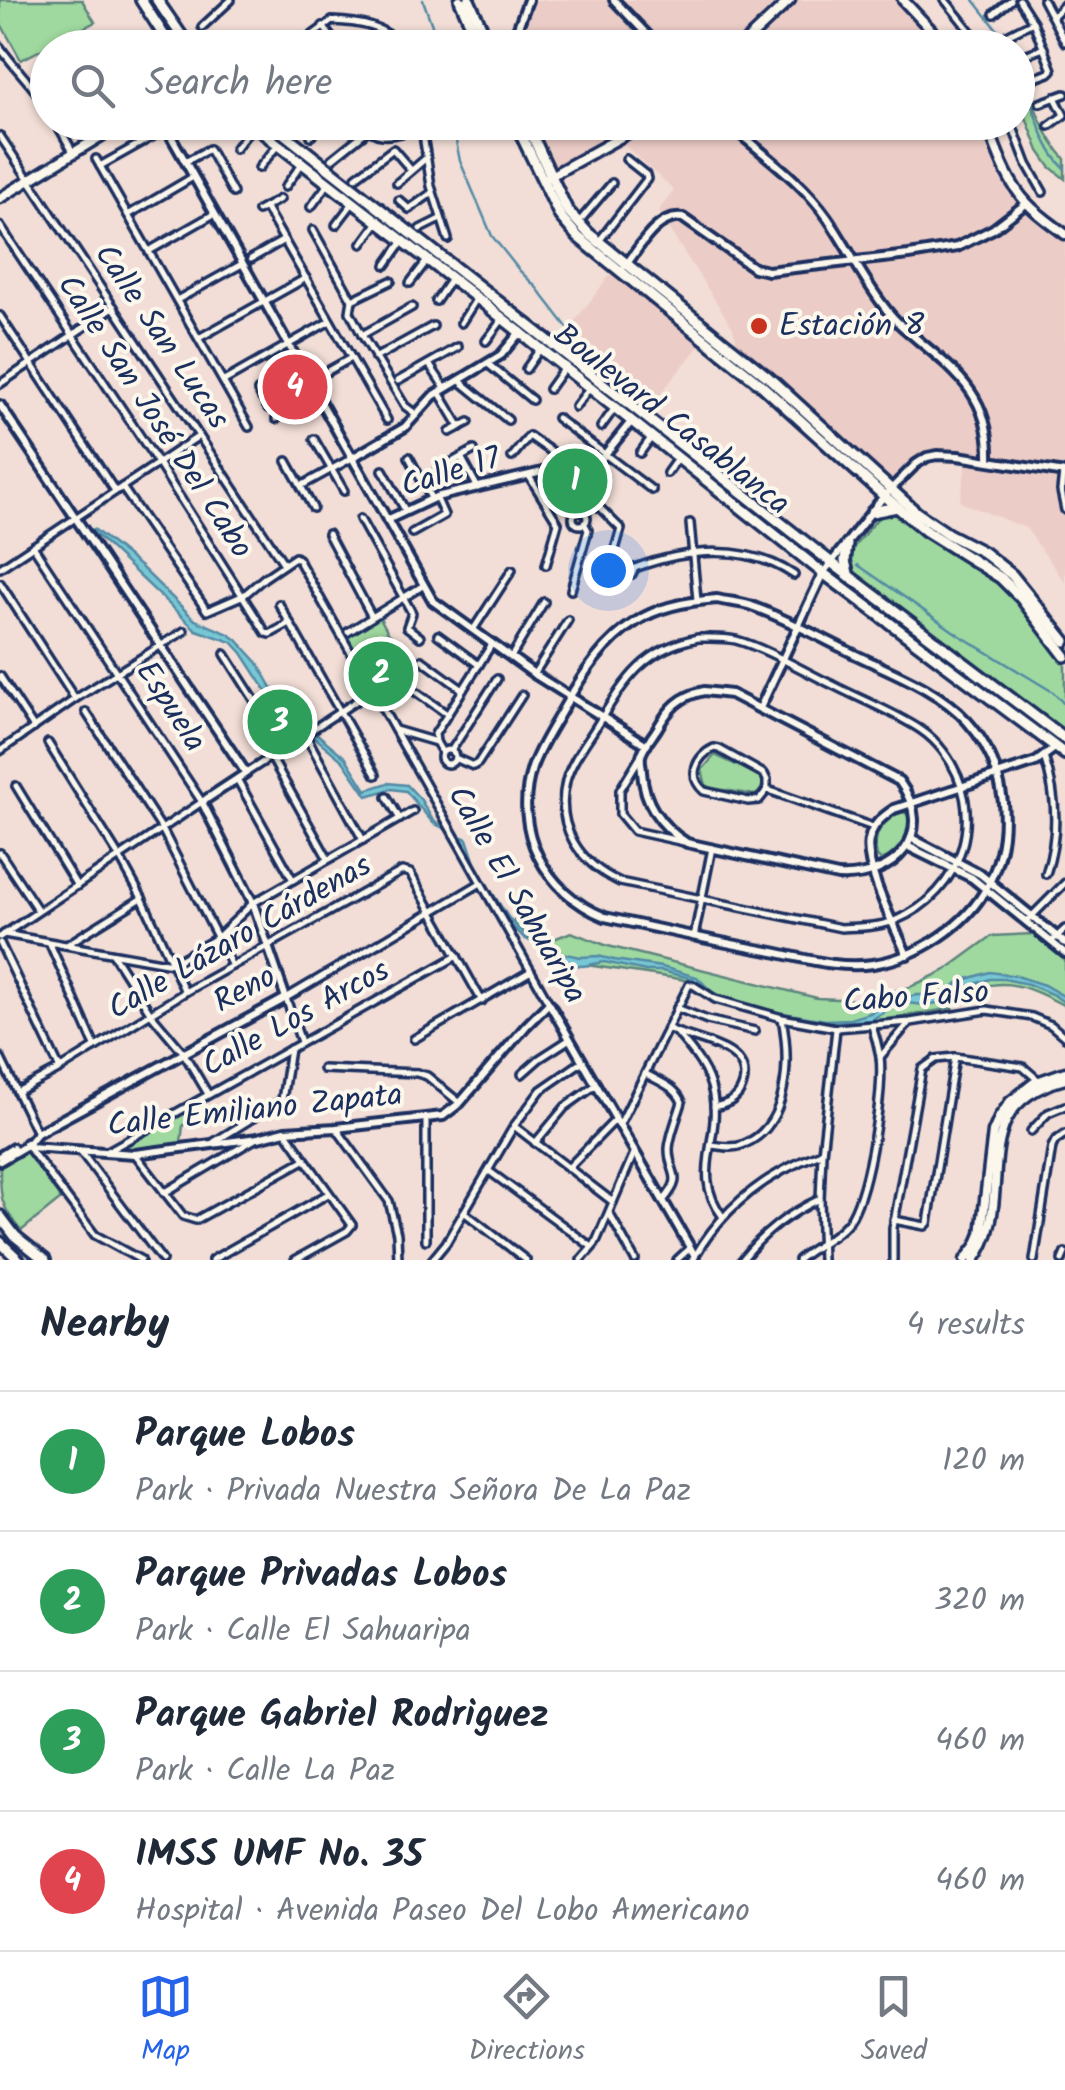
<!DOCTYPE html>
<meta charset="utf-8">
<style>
body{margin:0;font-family:Kalam,sans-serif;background:#f2f2f3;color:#1f2937}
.you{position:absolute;left:608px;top:570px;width:35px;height:35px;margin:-25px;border:8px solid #fff;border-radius:50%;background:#1a73e8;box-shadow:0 0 0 15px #1a73e833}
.badge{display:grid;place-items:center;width:65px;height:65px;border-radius:50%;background:#2563eb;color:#fff;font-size:32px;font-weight:700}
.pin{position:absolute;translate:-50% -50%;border:5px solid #fff;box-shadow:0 2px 10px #0006}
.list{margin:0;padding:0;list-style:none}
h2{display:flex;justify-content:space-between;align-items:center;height:130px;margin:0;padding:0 40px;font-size:42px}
h2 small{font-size:32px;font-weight:400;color:#747a83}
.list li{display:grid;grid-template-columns:65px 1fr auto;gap:30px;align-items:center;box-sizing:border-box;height:140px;padding:0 40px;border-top:2px solid #e0e1e3}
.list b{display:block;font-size:38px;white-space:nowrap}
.list p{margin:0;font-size:32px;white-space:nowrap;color:#747a83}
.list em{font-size:32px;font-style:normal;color:#747a83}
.icon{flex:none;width:55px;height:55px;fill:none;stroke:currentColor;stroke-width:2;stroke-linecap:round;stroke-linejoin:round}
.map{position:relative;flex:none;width:1065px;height:1260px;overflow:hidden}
.search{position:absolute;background:#fff;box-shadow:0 2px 8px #0004;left:30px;right:30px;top:30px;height:110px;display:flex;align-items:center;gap:25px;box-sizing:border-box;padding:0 35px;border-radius:55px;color:#747a83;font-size:38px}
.sheet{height:690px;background:#fff}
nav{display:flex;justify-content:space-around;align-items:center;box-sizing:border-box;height:140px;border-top:2px solid #e0e1e3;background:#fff;font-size:28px;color:#747a83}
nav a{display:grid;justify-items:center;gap:5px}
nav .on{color:#2563eb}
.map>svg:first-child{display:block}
</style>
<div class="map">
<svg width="1065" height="1260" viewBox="0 0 1065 1260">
<rect width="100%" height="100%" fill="#f2ded6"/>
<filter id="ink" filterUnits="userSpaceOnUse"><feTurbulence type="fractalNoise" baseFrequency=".01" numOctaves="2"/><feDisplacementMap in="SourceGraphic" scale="20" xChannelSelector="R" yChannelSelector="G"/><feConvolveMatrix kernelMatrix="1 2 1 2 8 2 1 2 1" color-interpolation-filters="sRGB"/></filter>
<g filter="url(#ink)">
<g fill="#ecccc6">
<path d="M533 0H903L947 48H515Z"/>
<path d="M533 123H986L1019 194 1065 233V582L1026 528 960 502 967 458 927 457 890 490 729 346 736 338 733 328 663 220 659 210 674 190 624 145 561 179Z"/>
<path d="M612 272 702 342 658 397 616 367 573 330 572 325Z"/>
</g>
<g fill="#9fd99f" stroke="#5d847e" stroke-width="2.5">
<path d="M0 0H82L95 22 21 60 0 22Z"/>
<path d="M1018 58C1030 92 1040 132 1065 159V179L1050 167 1039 151 1018 97Z"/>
<path d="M892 513 926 538 983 570 1000 583 1039 629 1065 665V737L852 574 848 554 877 519 882 515Z"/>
<path d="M379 616 389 634 412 651 379 697 345 635Z"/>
<path d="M715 755 760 776 764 781 760 792 755 795 712 788 706 785 702 770Z"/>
<path d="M901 810 908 815 911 823C906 838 897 855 881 860L877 857C872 837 881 818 901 810Z"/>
<path d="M516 916 549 941 571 932 608 946 817 998 858 1000 910 987 944 971 992 936 1033 934 1065 960V1006C1019 982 1000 975 952 998L953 1008 871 1022 870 1020 828 1023 776 1016 712 997 693 983 680 979 560 961 511 927Z"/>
<path d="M187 1112 190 1123 183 1125 181 1143 134 1151 119 1150Z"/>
<path d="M22 1151 26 1152 61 1199 21 1231C0 1205 0 1198 0 1164Z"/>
</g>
<g fill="#78c7d4" stroke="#538aa5" stroke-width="2.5">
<path d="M90 529 95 530 141 567 195 620 229 634 237 640 258 663 278 698 298 718 346 758 366 790 388 783 407 785 421 800 432 819 450 831 433 823 406 791 391 789 367 796 343 761 275 704 242 653 232 642 196 630Z"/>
<path d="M460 836 467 839 476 866 493 894 508 917 527 937 561 953 581 957 598 956 614 960 662 967 697 977 714 994 777 1012 825 1020 850 1019 870 1013 892 999 918 995H942L961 981 990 972 1017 976 1044 985 1065 997V1003L1054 995 1028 984 1004 979H990L969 986 944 1002 924 1005 906 1003 896 1005 871 1020 825 1023 779 1017 712 997 693 979 662 971H646L604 962 583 966 576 965 524 938 506 919 491 896Z"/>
</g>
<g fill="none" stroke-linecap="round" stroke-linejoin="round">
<g stroke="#538aa5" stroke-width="2.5">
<path d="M423 0 440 48"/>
<path d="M974 0 1000 33 1008 48"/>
<path d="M1018 73C1036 104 1038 143 1065 169"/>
<path d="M452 122 460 161 492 236 519 270 536 287 584 349 657 405"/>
<path d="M858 565 959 635 1053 692 1065 705"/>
</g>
<defs>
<g id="minor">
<path d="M945 0 975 37"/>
<path d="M1019 0 1033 22 1052 70 1049 73 1030 80"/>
<path d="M1043 0 1065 42"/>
<path d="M994 14 1011 0"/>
<path d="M1053 16 1065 4"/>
<path d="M323 26 339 48"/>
<path d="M202 27 231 0"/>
<path d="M1009 34 1033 22"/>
<path d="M0 47C15 69 34 86 48 108"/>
<path d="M295 48 332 21C360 22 385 26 405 48"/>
<path d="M1019 57 1044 48"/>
<path d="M1040 103 1065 94"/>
<path d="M56 122 73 152"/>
<path d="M90 122 98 137"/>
<path d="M361 122C377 144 398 133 421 129"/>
<path d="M421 122 431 186 448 239"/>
<path d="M1011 122 1027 164 1043 192"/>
<path d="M1049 126 1064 115 1055 97"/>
<path d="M209 130 215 122"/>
<path d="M0 136 284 564"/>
<path d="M311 136 326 122"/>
<path d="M235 149 253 126"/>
<path d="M96 159 249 427"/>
<path d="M332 159 367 131"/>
<path d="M185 162 209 149 233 193"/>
<path d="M100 166 166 129"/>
<path d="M259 168 278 145"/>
<path d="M356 177 393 149 411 170"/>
<path d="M397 183 425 159"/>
<path d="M285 187 301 165"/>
<path d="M399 200 409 209 432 193"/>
<path d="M265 207 387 420"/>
<path d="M311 207 328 184"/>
<path d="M258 211 280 199"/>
<path d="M128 215 193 177"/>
<path d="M579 222 612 183"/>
<path d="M336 225 352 204"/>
<path d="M0 226 158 463 266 633 270 634 290 623"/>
<path d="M420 229 440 219"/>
<path d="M313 230 352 300 350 312 362 335 405 406 417 415"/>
<path d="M600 240 647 179 646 175 626 159"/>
<path d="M362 244 378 222"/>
<path d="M149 251 214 214"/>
<path d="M251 259 284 240"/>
<path d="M386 265 403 241"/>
<path d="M410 283 426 262"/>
<path d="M177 300 242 264"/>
<path d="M352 300 391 281"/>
<path d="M436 301 451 279"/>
<path d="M0 316 115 491"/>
<path d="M461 323 477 298"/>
<path d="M362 335 412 307"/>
<path d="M199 338 306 278"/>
<path d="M486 341 502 320"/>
<path d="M375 358 433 326"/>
<path d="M429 364 445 388"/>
<path d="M488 364 532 400"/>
<path d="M526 369 540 349"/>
<path d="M224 381 330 321"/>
<path d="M310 381 351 358"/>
<path d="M398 381 458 347"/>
<path d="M460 381 508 420"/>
<path d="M0 384 114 307"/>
<path d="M549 389 564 368"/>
<path d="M439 392 460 427"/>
<path d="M575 407 589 389"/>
<path d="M268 408 258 391 300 366"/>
<path d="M557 418 652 490"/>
<path d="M276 419 317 397"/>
<path d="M601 427 614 409"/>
<path d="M450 432 469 422"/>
<path d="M314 439 344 491"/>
<path d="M640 453 651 438"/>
<path d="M409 457 431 498"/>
<path d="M461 457 478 488"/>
<path d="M512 457 529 436 569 464"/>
<path d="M287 461 313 508"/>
<path d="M383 470 405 510"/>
<path d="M438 470 474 450"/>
<path d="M549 471 567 491 578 511"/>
<path d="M667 473 677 459"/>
<path d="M1063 473 1061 491 1065 510"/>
<path d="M529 476 558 523 546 565"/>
<path d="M301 486 352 458"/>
<path d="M122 487 207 611 244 595 264 578 295 557 298 559 549 1003"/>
<circle cx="580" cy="518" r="7"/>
<path d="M584 512 596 504 621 529 609 570"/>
<path d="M360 519 412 613 407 627 420 637"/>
<path d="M690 523 697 600"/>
<path d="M412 533 444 515 436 497"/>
<path d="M328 534 372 617"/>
<path d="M0 568 199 436"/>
<path d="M632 574 635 568C687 549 747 543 794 575"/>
<path d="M0 583 75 699"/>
<path d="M571 590 588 530 584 523"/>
<path d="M279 604 376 775"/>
<path d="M473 630 512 570"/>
<path d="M348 632 424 585"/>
<path d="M438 635 479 665"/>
<path d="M698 638C710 638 723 637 736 640 768 649 803 671 833 685 862 700 894 712 921 730 930 736 937 743 943 751 989 811 964 893 894 921 878 927 859 927 841 928L620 882C579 863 555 827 566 781 571 762 586 743 596 727 624 682 642 649 698 638Z"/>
<path d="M225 654 285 748"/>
<path d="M511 657 544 602"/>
<path d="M422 660 463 690"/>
<path d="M534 674 568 620"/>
<path d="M0 676 34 728"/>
<path d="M403 683 447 714"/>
<path d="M86 712 162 829 232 966"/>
<path d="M395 730 436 742"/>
<path d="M305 734 363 840"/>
<path d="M48 743 120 858 142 898 185 992"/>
<path d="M714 748 719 749 764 774 767 780V790L759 800 748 801 704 791C688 777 695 757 714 748Z"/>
<circle cx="448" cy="757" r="7"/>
<path d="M0 751 75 699 184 631"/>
<path d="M451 751 497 679"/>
<path d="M442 752 436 742 435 734 492 644"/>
<path d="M271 757 328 859"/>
<path d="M1044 757C1057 795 1059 835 1046 874"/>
<path d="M455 758 473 766 478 763 522 695"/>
<path d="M639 759 620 790V814L634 831 684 842"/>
<path d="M246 773 373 690"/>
<path d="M237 779 293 880"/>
<path d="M16 786 77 886"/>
<path d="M768 790 873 827"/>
<path d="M387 797 400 819"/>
<path d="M0 853 37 909"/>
<path d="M1026 922 1065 883"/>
<path d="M4 934 172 964 217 938 253 903 413 811"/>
<path d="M0 937 202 802 33 546"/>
<path d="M694 937 712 848"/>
<path d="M1051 942 1065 929"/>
<path d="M0 943 60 1069"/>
<path d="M50 944 95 1046"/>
<path d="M68 944 142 898"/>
<path d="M114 956 151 1014 183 1052 208 1094"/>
<path d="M677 1008 707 1020 755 1031"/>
<path d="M667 1028C690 1041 753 1045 743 1084 739 1099 728 1104 714 1107"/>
<path d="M678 1034C694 1053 709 1071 713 1095 721 1141 690 1174 723 1217"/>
<path d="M414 1039 531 971"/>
<path d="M301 1042 286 998 479 884"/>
<path d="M0 1057 37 1133"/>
<path d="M880 1057 908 1024"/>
<path d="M323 1069 417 1073 427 1076 460 1103"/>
<path d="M522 1074 539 1059 570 1039"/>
<path d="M646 1074C660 1082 676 1087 682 1102 678 1116 670 1134 669 1149 669 1176 686 1174 663 1201"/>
<path d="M17 1092 60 1069 185 992 402 871 410 873 482 1001"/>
<path d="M620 1124 689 985H693L715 999 782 1018 836 1028 910 1022 987 1010 1032 1017 1051 1025 1065 1037"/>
<path d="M514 1126 613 1202"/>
<path d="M336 1128 389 1201 397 1234 398 1260"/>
<path d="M285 1131 352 1225 347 1231 295 1260"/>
<path d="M1031 1131 1048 1113 1065 1106"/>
<path d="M214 1142 282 1100 290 1049"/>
<path d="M535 1143 565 1107 596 1085"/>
<path d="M711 1145C721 1146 732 1149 742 1145 790 1127 790 1059 782 1018"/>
<path d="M29 1148 95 1235 141 1260"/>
<path d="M81 1152 162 1260"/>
<path d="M106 1152 457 956"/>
<path d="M135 1154 183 1216 196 1220 304 1160"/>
<path d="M568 1168 616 1119"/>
<path d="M489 1171 592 1247"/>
<path d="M164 1193 255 1139"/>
<path d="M464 1212 526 1260"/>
<path d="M609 1213 635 1260"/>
<path d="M894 1220 925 1226 928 1223 955 1057"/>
<path d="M426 1240V1119"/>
<path d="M695 1256C724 1206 768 1173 821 1153"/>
<path d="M212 1260 328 1194"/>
<path d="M432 1260 446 1243 514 1126 541 1090 583 1061"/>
<path d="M581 1260 595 1244 635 1151"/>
<path d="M677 1260 690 1248"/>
<path d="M742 1260C764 1232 788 1214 820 1199"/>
<path d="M798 1260C814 1245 841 1236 852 1216 869 1185 884 1091 880 1056 878 1046 875 1035 872 1026"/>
<path d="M822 1260 820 1199 822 1153 836 1029"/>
<path d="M893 1260V1228L922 1069 936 1059 955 1057 1023 1067 1038 1080"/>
<path d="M1034 1260 1052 1147 1055 1141 1065 1134"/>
<path d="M1062 1260 1065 1253"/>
</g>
<g id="tertiary">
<path d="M614 0 660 48"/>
<path d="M511 46 528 0"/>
<path d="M163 122 433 601 534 674 647 745"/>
<path d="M726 122C760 152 801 180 827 217 849 249 865 284 890 314 898 324 909 332 918 340 961 375 991 401 989 460"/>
<path d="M625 266C640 247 657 214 683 218L754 268 768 271 909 255 957 247 993 229 1027 203"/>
<path d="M0 405 246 773 202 802 253 903 286 998 37 1133 27 1145 0 1161"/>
<path d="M352 458 405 427 433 396 501 355 521 331"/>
<path d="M387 520 436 497 602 458 631 422"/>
<path d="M717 599C729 602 743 602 754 607 787 619 819 637 850 652 890 672 937 688 967 721 1007 765 1015 832 988 885 967 926 918 957 873 964 838 969 803 958 768 951 713 941 659 929 605 917 545 893 512 830 532 768 539 747 553 727 564 707 582 675 604 641 637 621 660 606 690 601 717 599Z"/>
<path d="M704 691 731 694 899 781C938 834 895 879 838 876L687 843C660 826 644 803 642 772 642 767 640 761 641 756 643 747 652 737 657 729 669 708 680 696 704 691Z"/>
<path d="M760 708 823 573 884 496 916 464 927 457 937 455 958 456 1065 473"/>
<path d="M911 838 980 874 1065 943"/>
<path d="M907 846 972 878 1065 953"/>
<path d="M907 955C896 929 863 866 869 840 872 825 882 817 894 809L1036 762 1056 747"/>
<path d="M26 1143 29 1147 135 1154 258 1138 285 1131 336 1128 443 1116 460 1103 526 1026 549 1003 695 1256 693 1260"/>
<path d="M0 1156 13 1148"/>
</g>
<g id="secondary">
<path d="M903 0 948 48"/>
<path d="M739 48 790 0"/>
<path d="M986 122C997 150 1006 181 1027 203 1038 215 1052 224 1065 234"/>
<path d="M547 178 648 122"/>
<path d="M0 198 124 122"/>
<path d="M965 1260 976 1246 981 1234 993 1132 1000 1116 1010 1102 1034 1083 1065 1072"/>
<path d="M974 1260C1020 1199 959 1106 1065 1079"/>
</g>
<g id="primary">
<path d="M141 0 172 48"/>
<path d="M157 0 190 48"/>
<path d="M460 0 481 48"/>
<path d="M469 0 491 48"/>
<path d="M490 43 500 47 511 45"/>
<path d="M249 122 477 298 823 573 1065 754"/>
<path d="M269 122 832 563 1065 739"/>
<path d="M515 122 560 216 578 237 759 383 884 496 926 531 1001 578 1021 598 1065 656"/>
<path d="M526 122 567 210 588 233 768 377 917 513 948 534 983 552 1012 575 1065 641"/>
<path d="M872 512 897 507"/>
<path d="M847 544 845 561 848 573"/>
<path d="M0 1216 15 1236 45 1260"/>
<path d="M0 1242 19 1260"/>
</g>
</defs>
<use href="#minor" stroke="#1b2f5e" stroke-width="12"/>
<use href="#tertiary" stroke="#1b2f5e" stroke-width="14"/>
<use href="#secondary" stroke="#1b2f5e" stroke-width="15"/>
<use href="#primary" stroke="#1b2f5e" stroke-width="16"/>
<use href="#minor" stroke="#fbf7ec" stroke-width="5"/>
<use href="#tertiary" stroke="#fbf7ec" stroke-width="6"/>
<use href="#secondary" stroke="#fbf7ec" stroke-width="8"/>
<use href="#primary" stroke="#fbf7ec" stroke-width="9"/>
</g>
</g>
<circle fill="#c8321e" stroke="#fbf7ec" stroke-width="4" cx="759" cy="326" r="10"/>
<g text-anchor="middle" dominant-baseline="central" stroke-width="8" stroke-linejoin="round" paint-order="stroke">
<g font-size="32" fill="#1b2f5e" stroke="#fbf7ec" text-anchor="start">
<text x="779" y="326">Estación 8</text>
</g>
<g font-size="32" fill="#1b2f5e" stroke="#fbf7ec">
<text transform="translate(161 337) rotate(56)">Calle San Lucas</text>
<text transform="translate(154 417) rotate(57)">Calle San José Del Cabo</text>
<text transform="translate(671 420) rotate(38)">Boulevard Casablanca</text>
<text transform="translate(451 473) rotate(-17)">Calle 17</text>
<text transform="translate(170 707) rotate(57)">Espuela</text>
<text transform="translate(516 895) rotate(60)">Calle El Sahuaripa</text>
<text transform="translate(240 938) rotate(-30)">Calle Lázaro Cárdenas</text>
<text transform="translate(245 990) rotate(-28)">Reno</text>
<text transform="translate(916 998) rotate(-4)">Cabo Falso</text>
<text transform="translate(296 1019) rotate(-29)">Calle Los Arcos</text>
<text transform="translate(255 1111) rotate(-6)">Calle Emiliano Zapata</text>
</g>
</g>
</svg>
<div class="you"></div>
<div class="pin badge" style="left:575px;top:481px;background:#2e9e5b">1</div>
<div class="pin badge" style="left:381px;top:674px;background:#2e9e5b">2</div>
<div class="pin badge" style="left:280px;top:722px;background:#2e9e5b">3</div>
<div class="pin badge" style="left:295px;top:387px;background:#e0444e">4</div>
<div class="search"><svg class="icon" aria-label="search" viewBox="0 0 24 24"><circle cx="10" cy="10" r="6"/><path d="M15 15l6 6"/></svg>Search here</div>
</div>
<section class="sheet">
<h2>Nearby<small>4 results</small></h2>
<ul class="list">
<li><span class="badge" style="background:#2e9e5b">1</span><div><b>Parque Lobos</b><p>Park · Privada Nuestra Señora De La Paz</p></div><em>120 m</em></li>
<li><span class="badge" style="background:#2e9e5b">2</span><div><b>Parque Privadas Lobos</b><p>Park · Calle El Sahuaripa</p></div><em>320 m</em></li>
<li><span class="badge" style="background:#2e9e5b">3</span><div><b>Parque Gabriel Rodriguez</b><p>Park · Calle La Paz</p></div><em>460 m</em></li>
<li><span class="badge" style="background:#e0444e">4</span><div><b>IMSS UMF No. 35</b><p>Hospital · Avenida Paseo Del Lobo Americano</p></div><em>460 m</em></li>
</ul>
</section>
<nav>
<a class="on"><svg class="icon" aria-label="map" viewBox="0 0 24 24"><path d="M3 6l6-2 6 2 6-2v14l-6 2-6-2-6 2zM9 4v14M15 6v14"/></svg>Map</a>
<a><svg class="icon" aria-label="directions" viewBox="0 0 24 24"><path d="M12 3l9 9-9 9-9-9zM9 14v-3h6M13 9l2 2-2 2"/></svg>Directions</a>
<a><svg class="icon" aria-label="saved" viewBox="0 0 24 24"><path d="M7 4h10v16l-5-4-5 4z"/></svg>Saved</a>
</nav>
